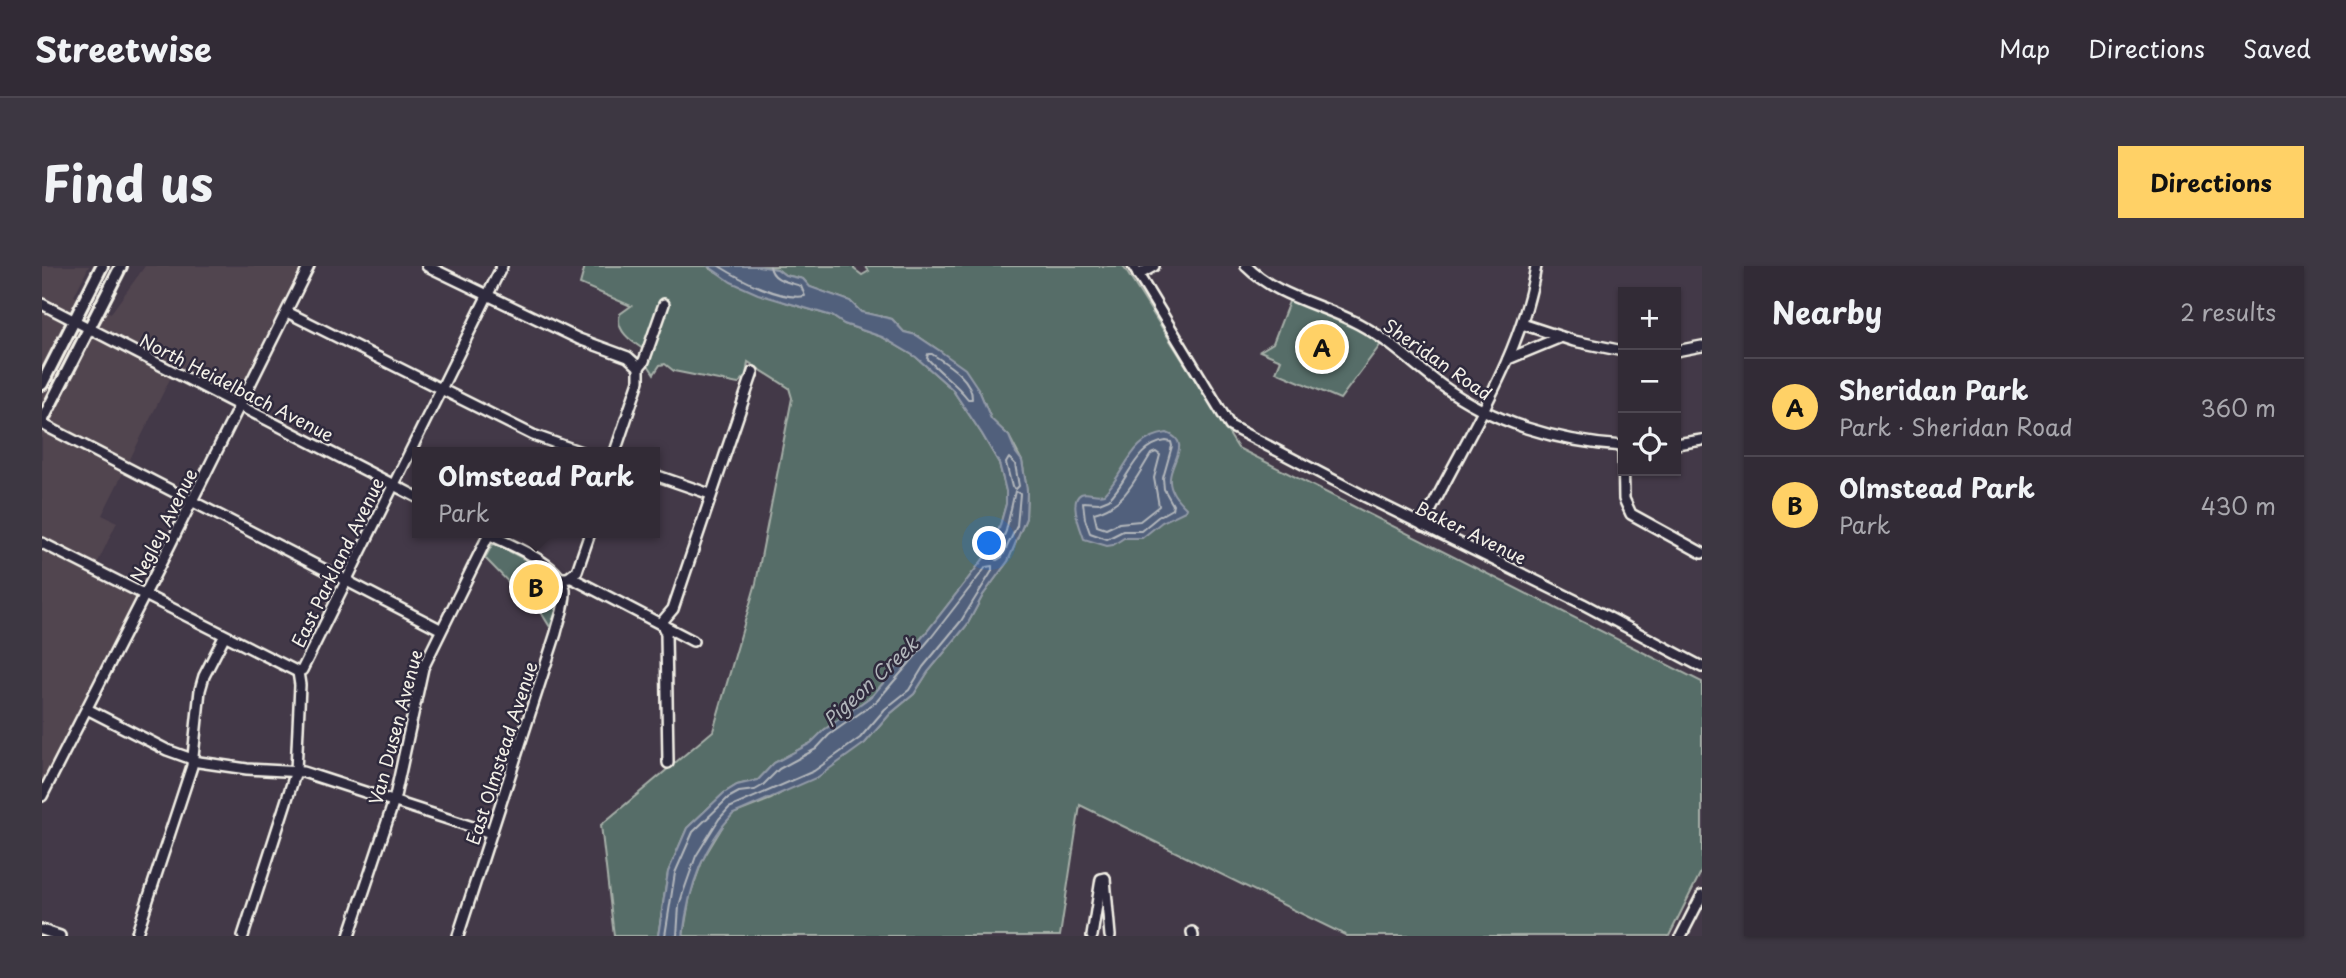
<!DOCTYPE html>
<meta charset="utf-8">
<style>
body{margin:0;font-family:"Playpen Sans",sans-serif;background:#3d3742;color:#f1f3f6}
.controls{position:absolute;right:21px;top:21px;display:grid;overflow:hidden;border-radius:0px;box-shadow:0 2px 5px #0004}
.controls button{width:63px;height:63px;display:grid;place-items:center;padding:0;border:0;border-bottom:2px solid #4d4751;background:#322b36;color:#f1f3f6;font:35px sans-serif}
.you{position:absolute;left:948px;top:278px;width:24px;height:24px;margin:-18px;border:5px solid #fff;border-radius:50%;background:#1a73e8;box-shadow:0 0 0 10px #1a73e833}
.badge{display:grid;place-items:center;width:46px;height:46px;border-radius:50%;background:#ffd166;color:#111;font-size:23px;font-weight:700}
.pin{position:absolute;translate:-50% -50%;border:4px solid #fff;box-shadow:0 2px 7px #0006}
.popup{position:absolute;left:370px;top:181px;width:248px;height:91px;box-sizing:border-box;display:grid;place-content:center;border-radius:0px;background:#322b36;filter:drop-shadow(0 2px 5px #0005);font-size:23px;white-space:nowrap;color:#a8a7ad}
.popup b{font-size:26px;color:#f1f3f6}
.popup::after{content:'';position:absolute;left:50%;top:100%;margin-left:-14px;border:14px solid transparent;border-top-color:#322b36}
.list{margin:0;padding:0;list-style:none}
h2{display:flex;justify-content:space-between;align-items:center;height:91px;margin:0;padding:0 28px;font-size:30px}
h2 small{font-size:23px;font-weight:400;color:#a8a7ad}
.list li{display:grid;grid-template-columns:46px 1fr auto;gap:21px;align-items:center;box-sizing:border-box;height:98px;padding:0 28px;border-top:2px solid #4d4751}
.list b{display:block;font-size:26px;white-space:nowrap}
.list p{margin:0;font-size:23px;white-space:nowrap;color:#a8a7ad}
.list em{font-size:23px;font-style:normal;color:#a8a7ad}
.icon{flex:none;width:38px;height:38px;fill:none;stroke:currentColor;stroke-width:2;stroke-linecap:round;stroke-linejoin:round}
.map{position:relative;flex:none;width:1660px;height:670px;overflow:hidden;border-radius:0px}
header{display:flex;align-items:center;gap:42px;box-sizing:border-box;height:98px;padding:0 35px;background:#322b36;border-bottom:2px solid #4d4751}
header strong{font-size:33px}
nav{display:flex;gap:38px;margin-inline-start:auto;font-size:24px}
.intro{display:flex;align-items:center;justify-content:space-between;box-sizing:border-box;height:168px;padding:0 42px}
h1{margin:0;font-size:49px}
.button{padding:18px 32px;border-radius:0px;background:#ffd166;color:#111;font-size:24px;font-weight:700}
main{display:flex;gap:42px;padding:0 42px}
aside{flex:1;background:#322b36;border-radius:0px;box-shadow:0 2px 5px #0004}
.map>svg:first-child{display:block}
</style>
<header>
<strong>Streetwise</strong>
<nav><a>Map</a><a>Directions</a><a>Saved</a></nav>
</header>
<div class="intro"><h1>Find us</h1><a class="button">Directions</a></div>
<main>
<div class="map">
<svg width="1660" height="670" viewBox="0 0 1660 670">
<rect width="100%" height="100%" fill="#433948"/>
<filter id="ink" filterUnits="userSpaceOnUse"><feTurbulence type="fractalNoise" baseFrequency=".0143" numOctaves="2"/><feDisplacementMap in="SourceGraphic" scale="14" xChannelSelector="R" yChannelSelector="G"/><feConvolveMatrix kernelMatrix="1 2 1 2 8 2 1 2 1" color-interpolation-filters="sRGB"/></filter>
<g filter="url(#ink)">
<path fill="#51444f" d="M0 0H47L32 30 69 47 103 0H265L199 133 134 101 60 249 75 256 55 298 102 322 0 521Z"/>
<g fill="#576d68" stroke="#a6afa8" stroke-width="2">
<path d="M543 0H666L668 3 743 36 790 50 802 58 840 71 874 91 910 123 940 168 957 197 964 225V238L957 263 946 287 883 368 831 429 782 464 769 477 732 497 716 514 695 519 682 527 645 562 626 606 616 670H572L559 559 671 465 714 317 750 132 747 122 706 96 704 110 696 118 632 105 623 98 618 99 612 108 606 99 604 85C592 77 572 65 578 48L589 40 538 18Z"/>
<path d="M716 0H812V3L820 9 827 5 823 0H1081L1196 182 1660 416V604L1627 670H1305L1038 539 1018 670H641L648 629 661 593 682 558 691 548 729 533 823 477 848 448 872 428 886 406 925 359 941 329 966 295 984 252 985 224 980 195 967 170 949 153 937 124 898 85 874 69 862 66 850 53 819 46 808 35 768 21 761 13 743 9 735 3Z"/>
<path d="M1248 33 1308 57 1339 78 1298 133 1234 106 1239 94 1218 85 1231 77Z"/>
<path d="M453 278 504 304C526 323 517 338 508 361L495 340 479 329 443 292 450 279Z"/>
</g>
<g fill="#51607b" stroke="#929aa7" stroke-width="2">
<path d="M666 0H716L735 3 743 9 761 13 768 21 808 35 819 46 850 53 862 66 874 69 898 85 923 103 937 124 949 153 967 170 974 187 980 195 985 224 984 252 966 295 941 329 925 359 886 406 872 428 848 448 823 477 776 511 691 548C660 581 646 626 641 670H616L626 606 645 562 682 527 695 519 716 514 732 497 769 477 782 464 831 429 883 368 946 287 957 263 964 238V225L957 197 940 168 910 123 874 91 840 71 802 58 790 50 716 28 689 16Z"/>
<path d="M1125 167C1150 176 1129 195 1128 212 1127 225 1135 233 1144 242L1143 245 1120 256 1100 272H1082L1071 279 1065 280 1042 273C1039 263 1026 235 1039 228 1046 225 1054 231 1062 228 1086 204 1087 172 1125 167Z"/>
</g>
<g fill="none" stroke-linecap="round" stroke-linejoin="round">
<g stroke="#b3b7bc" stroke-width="2">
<path d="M677 0C698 13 739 35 763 30L759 20C747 16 730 15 728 0"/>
<path d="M886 88H890C905 98 931 113 930 133H926C913 116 899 108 885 92Z"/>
<path d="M1124 175 1129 176 1130 180 1121 212 1122 223 1131 239 1130 243 1116 251 1099 265H1081L1065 273 1048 267 1043 253 1041 236 1057 237 1067 233C1087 214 1093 179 1124 175Z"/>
<path d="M1114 186 1118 189 1112 212 1117 240 1098 255 1077 257 1064 263 1055 260 1052 247C1083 239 1092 215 1109 188Z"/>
<path d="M967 192 973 198 977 220 974 223 970 221 964 197Z"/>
<path d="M973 225 978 228 975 260 960 291 955 294 953 290 964 265Z"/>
<path d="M623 670 633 607 651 566 686 532 697 526 713 524 720 520 737 503 774 483 787 469 835 435 888 373 944 301 950 300V305L919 355 881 401 867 424 843 443 818 472 772 505 687 542 677 553 654 590 641 627 637 640 635 670"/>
</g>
<defs>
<g id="minor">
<path d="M385 0 537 73 586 91 597 101"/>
<path d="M1091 0 1188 160 1324 231 1541 338 1660 401"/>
<path d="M1204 0C1235 31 1279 38 1317 58 1347 74 1371 98 1398 118 1451 157 1516 176 1581 180"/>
<path d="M1096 9 1112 0"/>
<path d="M0 38 375 231"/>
<path d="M245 46 491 169 539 186"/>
<path d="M1480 58 1532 75 1581 85"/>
<path d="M1634 85 1660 80"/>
<path d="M1466 93 1519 71"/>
<path d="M597 101 602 95 622 38"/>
<path d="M0 158 398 363"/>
<path d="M1634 178 1660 174"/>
<path d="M1581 180 1582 233 1589 248 1660 287"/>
<path d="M573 186 597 115V101"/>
<path d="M613 209 668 228"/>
<path d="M1381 260C1421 175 1479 94 1494 0"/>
<path d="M0 277 256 406"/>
<path d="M519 312H530L651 375"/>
<path d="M526 312 535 305 548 267"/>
<path d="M45 443 125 484 150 493"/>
<path d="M150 495 205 503 261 506 449 567"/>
<path d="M626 497 624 367 619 357 631 343 711 106"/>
<path d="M0 530 127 281 267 0"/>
<path d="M1063 613 1068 670"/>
<path d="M0 664 18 670"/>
<path d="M1150 666 1151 670"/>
<path d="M94 670 150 500 158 424 162 410 182 371"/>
<path d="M201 670 254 505 258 419 256 406 260 404 460 0"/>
<path d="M307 670 352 535 381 402 447 268"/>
<path d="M416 670 514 367C517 354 524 338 523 324 520 298 466 278 444 267"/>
<path d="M1050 670 1059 613 1063 612"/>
<path d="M1639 670 1660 629"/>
</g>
<g id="major">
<path d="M0 118 60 0"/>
<path d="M0 155 79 0"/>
</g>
</defs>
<use href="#minor" stroke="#f4f1e8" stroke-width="14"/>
<use href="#major" stroke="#f4f1e8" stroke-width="16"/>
<use href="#minor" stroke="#2f2a3d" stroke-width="9"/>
<use href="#major" stroke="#2f2a3d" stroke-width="10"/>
</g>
</g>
<g text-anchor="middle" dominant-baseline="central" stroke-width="5" stroke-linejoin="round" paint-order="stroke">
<g font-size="18" fill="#f4f1e8" stroke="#2f2a3d">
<text transform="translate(1396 93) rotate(35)">Sheridan Road</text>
<text transform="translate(195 121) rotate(27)">North Heidelbach Avenue</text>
<text transform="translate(121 259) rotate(-63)">Negley Avenue</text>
<text transform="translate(1429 266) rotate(26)">Baker Avenue</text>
<text transform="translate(295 296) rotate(-64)">East Parkland Avenue</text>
<text transform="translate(353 461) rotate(-75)">Van Dusen Avenue</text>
<text transform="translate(459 487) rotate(-72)">East Olmstead Avenue</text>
</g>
<g font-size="19" font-style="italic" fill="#b3b7bc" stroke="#2f2a3d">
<text transform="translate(828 415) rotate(-43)">Pigeon Creek</text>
</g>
</g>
</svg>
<div class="controls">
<button>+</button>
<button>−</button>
<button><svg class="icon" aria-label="locate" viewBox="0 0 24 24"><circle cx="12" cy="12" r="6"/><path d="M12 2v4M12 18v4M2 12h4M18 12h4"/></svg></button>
</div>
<div class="you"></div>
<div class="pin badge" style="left:1280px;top:81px">A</div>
<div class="pin badge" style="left:494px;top:321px">B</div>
<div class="popup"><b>Olmstead Park</b>Park</div>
</div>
<aside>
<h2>Nearby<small>2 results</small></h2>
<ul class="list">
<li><span class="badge">A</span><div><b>Sheridan Park</b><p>Park · Sheridan Road</p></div><em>360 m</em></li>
<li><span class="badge">B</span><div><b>Olmstead Park</b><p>Park</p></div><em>430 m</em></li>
</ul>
</aside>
</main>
